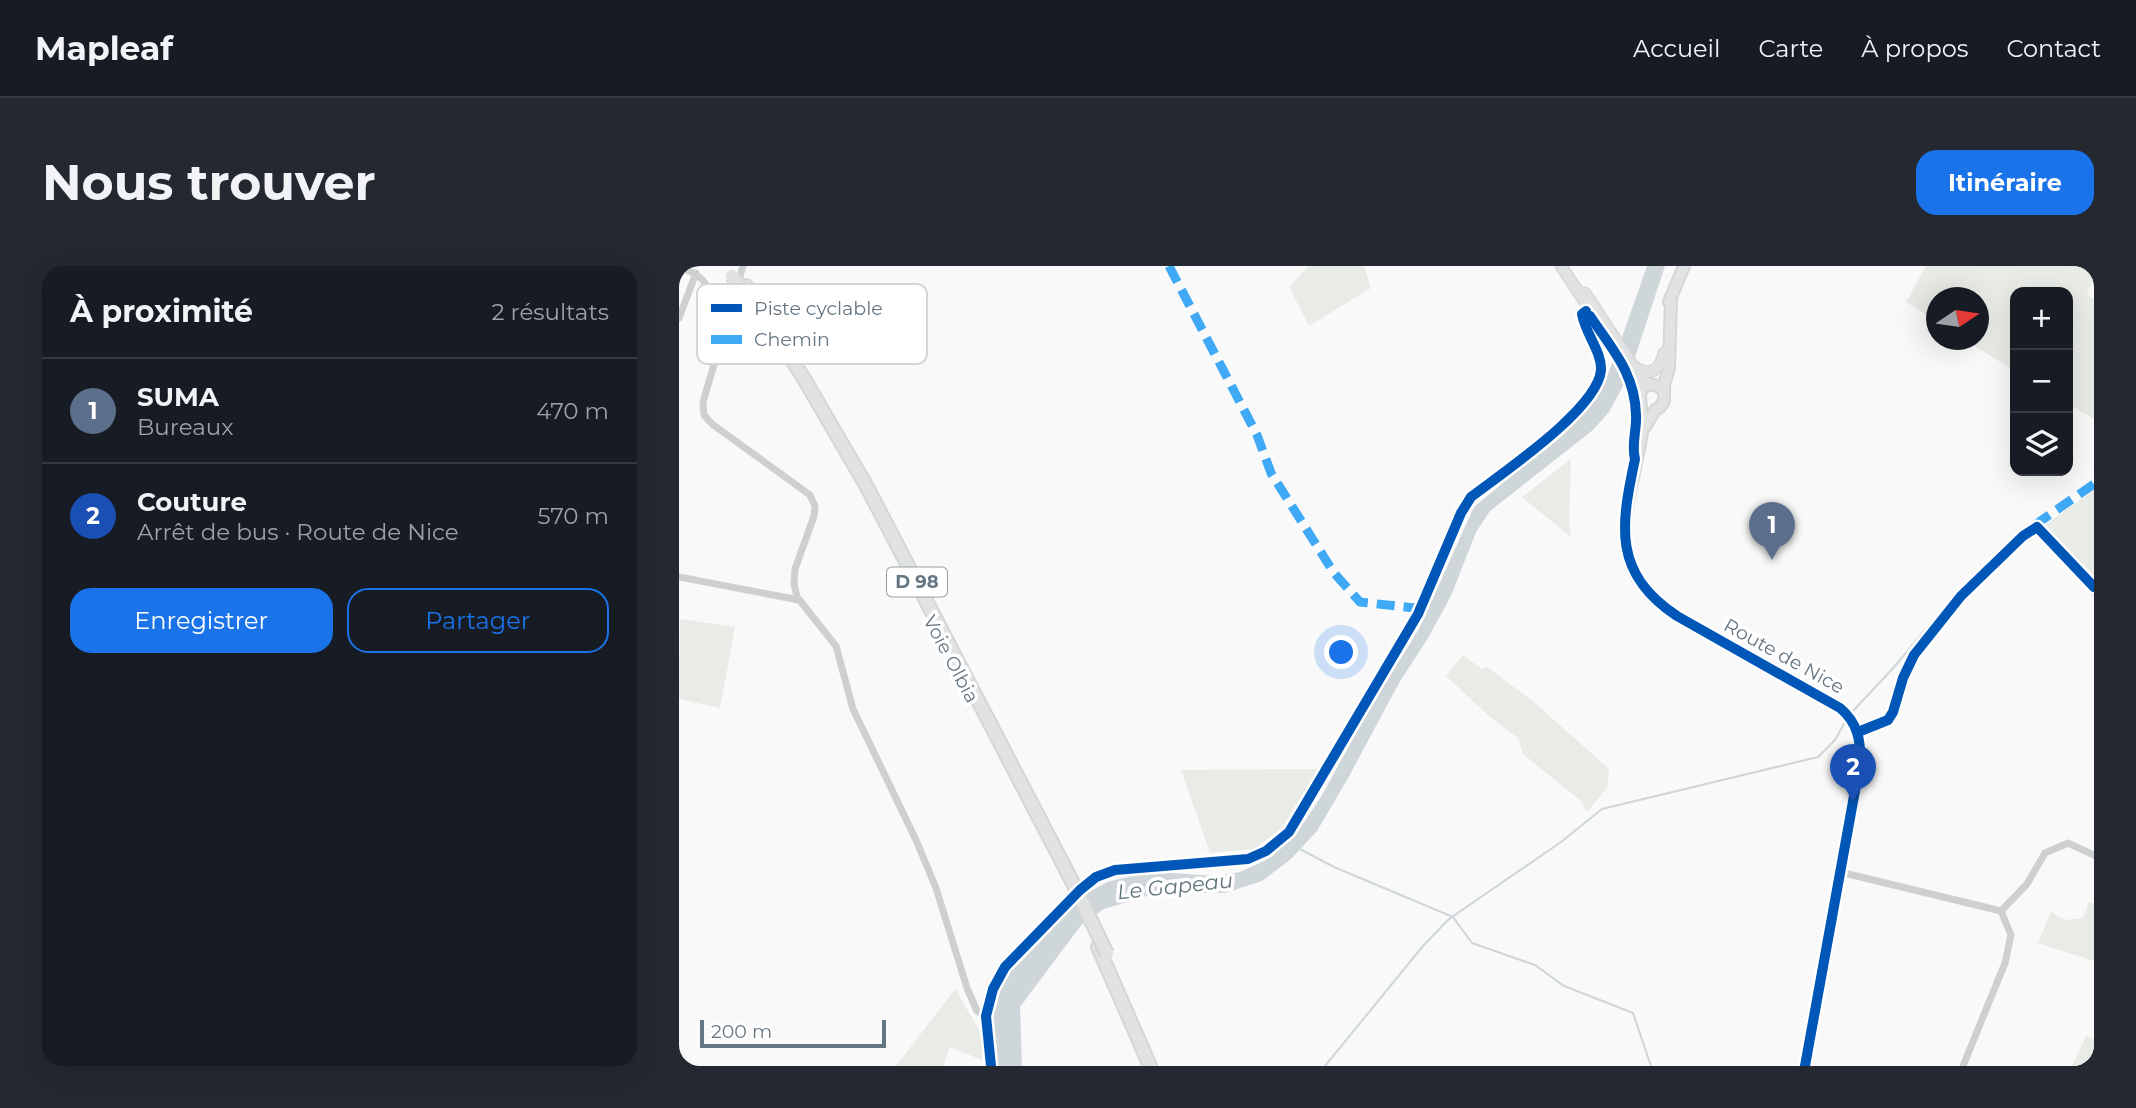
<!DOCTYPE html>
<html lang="fr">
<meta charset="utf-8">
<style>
body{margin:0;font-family:Montserrat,sans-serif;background:#242831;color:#f1f3f6}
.controls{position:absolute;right:21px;top:21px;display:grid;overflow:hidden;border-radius:14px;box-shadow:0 7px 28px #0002}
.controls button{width:63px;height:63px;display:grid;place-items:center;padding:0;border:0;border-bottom:2px solid #363941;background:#171b24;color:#f1f3f6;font:35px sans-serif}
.compass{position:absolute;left:1247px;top:21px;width:63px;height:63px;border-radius:50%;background:#171b24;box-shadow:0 7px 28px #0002;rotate:77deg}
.scale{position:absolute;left:21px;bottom:18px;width:186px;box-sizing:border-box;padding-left:7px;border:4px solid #657683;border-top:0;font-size:19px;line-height:24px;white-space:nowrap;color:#657683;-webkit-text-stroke:5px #fff;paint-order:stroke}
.you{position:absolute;left:663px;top:387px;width:24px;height:24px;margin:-18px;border:5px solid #fff;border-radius:50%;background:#1a73e8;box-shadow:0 0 0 10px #1a73e833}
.badge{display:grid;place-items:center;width:46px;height:46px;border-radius:50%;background:#1a73e8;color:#fff;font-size:23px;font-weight:700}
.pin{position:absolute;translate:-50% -58px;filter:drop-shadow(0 2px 4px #0008)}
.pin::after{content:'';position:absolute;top:37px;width:24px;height:21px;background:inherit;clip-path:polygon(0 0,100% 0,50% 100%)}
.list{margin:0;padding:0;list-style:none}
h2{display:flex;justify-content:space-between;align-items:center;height:91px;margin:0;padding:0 28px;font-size:30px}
h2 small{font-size:23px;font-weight:400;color:#9ea1a6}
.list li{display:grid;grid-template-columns:46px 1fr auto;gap:21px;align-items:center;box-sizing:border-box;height:105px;padding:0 28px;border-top:2px solid #363941}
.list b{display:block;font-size:26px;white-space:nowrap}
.list p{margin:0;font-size:23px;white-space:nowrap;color:#9ea1a6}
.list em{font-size:23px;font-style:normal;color:#9ea1a6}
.actions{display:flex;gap:14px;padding:21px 28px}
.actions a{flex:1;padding:16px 0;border:2px solid #1a73e8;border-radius:21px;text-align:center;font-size:24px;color:#1a73e8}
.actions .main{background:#1a73e8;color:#fff}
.icon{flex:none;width:38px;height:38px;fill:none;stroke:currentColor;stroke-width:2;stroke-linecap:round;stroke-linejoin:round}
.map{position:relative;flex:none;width:1415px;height:800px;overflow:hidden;border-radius:21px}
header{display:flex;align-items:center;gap:42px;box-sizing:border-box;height:98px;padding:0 35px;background:#171b24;border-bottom:2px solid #363941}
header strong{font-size:33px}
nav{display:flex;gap:38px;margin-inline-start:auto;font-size:24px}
.intro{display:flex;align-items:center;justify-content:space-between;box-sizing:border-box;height:168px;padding:0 42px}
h1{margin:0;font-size:49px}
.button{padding:18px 32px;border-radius:21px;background:#1a73e8;color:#fff;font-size:24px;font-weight:700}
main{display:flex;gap:42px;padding:0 42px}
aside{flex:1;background:#171b24;border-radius:21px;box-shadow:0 7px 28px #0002}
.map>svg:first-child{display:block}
</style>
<header>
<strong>Mapleaf</strong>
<nav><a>Accueil</a><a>Carte</a><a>À propos</a><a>Contact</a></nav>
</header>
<div class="intro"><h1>Nous trouver</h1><a class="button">Itinéraire</a></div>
<main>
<aside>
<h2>À proximité<small>2 résultats</small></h2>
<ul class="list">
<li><span class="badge" style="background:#5c6f8a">1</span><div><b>SUMA</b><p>Bureaux</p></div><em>470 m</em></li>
<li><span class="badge" style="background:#1a4fb4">2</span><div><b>Couture</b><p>Arrêt de bus · Route de Nice</p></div><em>570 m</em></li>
</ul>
<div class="actions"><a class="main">Enregistrer</a><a>Partager</a></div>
</aside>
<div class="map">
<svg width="1415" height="800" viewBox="0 0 1415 800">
<rect width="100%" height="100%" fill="#f9f9f9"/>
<g fill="#e8ebe6">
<path d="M630 0H685L692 22 630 60 610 21Z"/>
<path d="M1247 0H1415V12L1408 28 1415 34V153L1389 138V26H1336V105L1286 74H1300V32H1258L1257 55 1227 36Z"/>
<path d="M892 193 890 256 892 271 843 231Z"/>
<path d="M1415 224V314L1413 316 1366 259Z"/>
<path d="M1 353 56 361 41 442 0 433Z"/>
<path d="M784 389 803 403 808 401 856 437 930 503 928 522 908 546 902 535 844 488 839 472 811 451 767 410Z"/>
<path d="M640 503 602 563 575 583 531 587 502 504Z"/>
<path d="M1410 636 1415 638V695L1359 677 1372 646 1387 654 1404 652Z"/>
<path d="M277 722C283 743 313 769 303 794L271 781 264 800H217Z"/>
<path d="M1407 770 1415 773V800H1393Z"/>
</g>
<path fill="#ced6d9" d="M968 0H986L957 88 948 113 930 146 914 164 811 245 797 266 772 330 749 372 720 417 668 514 638 565 612 593 583 615 546 627H477L425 643 403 658 341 741 343 800H317L311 757 319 725 328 708 393 636 428 616 461 608 494 607 536 610 561 606 591 592 617 568 642 531 692 440 740 363 795 241 890 162 918 132 936 91Z"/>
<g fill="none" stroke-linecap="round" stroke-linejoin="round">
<g stroke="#ced6d9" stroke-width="2">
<path d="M1359 267 1415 329"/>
<path d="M1292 316 1343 264 1355 259"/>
<path d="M1261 347 1278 329"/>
<path d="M1173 446 1216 400 1256 352"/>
<path d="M621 583 655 601 774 651 793 677 856 699 885 720 954 747 972 800"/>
<path d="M646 800 744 680 770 653 882 576 923 543 1139 491 1156 474 1166 456"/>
</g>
<defs>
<g id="secondary">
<path d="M882 0 935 80 953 109 960 128"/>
<path d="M906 27 962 112 970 118"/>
<path d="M956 101C972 112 981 103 985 87"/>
</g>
<g id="primary">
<path d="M990 36 1005 0"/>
<path d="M984 124C978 118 967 115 962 125 959 129 965 156 963 167 951 241 918 298 998 350L1161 442C1179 457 1182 475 1181 497L1126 800"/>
<path d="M966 161 976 144 981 141 985 135V119L990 102 992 32"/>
</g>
<g id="highway">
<path d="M67 20 127 116 188 221 396 621"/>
<path d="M419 681 471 800"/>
</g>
</defs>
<use href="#secondary" stroke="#d5d6d7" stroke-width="13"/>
<use href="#primary" stroke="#d5d6d7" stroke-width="14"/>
<use href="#highway" stroke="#d5d6d6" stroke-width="16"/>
<g stroke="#cecfd0" stroke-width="7">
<path d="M64 0 24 136 25 149 33 158 131 229 136 240 135 250 116 303 115 318 118 331 157 380 174 443 237 574 257 622 288 722 298 745 307 750"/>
<path d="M0 2C33 9 27 30 49 48"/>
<path d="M0 52 17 7"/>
<path d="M0 311 120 334"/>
<path d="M1179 466 1209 454 1214 446 1224 412 1235 389 1282 330 1344 270 1358 261 1415 321"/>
<path d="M1161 606 1322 645 1348 618 1366 587 1389 577 1415 589"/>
<path d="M312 800 307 750 314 723 326 701 401 624 417 611 436 604 569 593 587 585 610 566 739 348 782 247 792 231C823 207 919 143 922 104 923 86 906 67 903 48L913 39"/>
<path d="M1284 800 1326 697 1332 669 1322 645"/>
</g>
<use href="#secondary" stroke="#e1e2e2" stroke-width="10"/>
<use href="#primary" stroke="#e1e2e2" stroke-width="10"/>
<use href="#highway" stroke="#e1e2e2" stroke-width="12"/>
<defs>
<g id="highway-bridge">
<path d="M53 10 66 29"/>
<path d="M396 621 428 688"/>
</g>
</defs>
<use href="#highway-bridge" stroke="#d5d6d6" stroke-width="16" stroke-linecap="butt"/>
<use href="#highway-bridge" stroke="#e1e2e2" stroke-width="12"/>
<g stroke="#3fa9f5" stroke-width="9" stroke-dasharray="18 9" stroke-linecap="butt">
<path d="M490 0 578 169 592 207 655 307 681 336 735 342 743 338"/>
<path d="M1358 261 1360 256 1415 218"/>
</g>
<defs>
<g id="cycleway">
<path d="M911 50C933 83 956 107 957 149 958 163 952 179 956 193 942 259 933 307 998 350L1161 442C1179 457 1182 475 1181 497L1126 800"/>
<path d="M1179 466 1209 454 1214 446 1224 412 1235 389 1282 330 1344 270 1358 261 1415 321"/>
<path d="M312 800 307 750 314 723 326 701 401 624 417 611 436 604 569 593 587 585 610 566 739 348 782 247 792 231C823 207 919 143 922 104 923 86 906 67 903 48L907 45"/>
</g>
</defs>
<use href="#cycleway" stroke="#fff" stroke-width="15"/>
<use href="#cycleway" stroke="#0057b8" stroke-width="10"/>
</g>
<g text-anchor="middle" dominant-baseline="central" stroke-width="7" stroke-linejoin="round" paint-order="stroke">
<rect fill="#fff" stroke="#939fa8" stroke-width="2" x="208" y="301.5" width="60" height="29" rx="5"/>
<g font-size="18" font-weight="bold" fill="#657683">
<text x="238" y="316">D 98</text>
</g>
<g font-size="19" fill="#657683" stroke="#fff">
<text transform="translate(1105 390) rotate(29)">Route de Nice</text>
<text transform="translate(272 393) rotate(62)">Voie Olbia</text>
</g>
<g font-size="21" font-style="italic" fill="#60757c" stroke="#fff">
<text transform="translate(496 620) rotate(-6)">Le Gapeau</text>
</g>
</g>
<rect x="18" y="18" width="230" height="80" rx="10" fill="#fff" stroke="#d1d6da" stroke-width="2"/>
<rect x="32" y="38" width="31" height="8" fill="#0057b8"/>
<rect x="32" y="69" width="31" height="9" fill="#3fa9f5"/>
<g font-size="19" fill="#657683">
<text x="75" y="49">Piste cyclable</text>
<text x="75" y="80">Chemin</text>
</g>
</svg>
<div class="controls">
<button>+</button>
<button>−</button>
<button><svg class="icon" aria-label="layers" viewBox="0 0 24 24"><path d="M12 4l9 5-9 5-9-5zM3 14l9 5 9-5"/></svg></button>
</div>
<svg class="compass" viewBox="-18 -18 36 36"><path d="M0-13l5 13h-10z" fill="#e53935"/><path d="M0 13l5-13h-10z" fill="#9ea1a6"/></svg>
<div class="scale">200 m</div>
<div class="you"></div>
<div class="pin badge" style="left:1093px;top:294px;background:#5c6f8a">1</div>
<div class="pin badge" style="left:1174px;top:536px;background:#1a4fb4">2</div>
</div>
</main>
